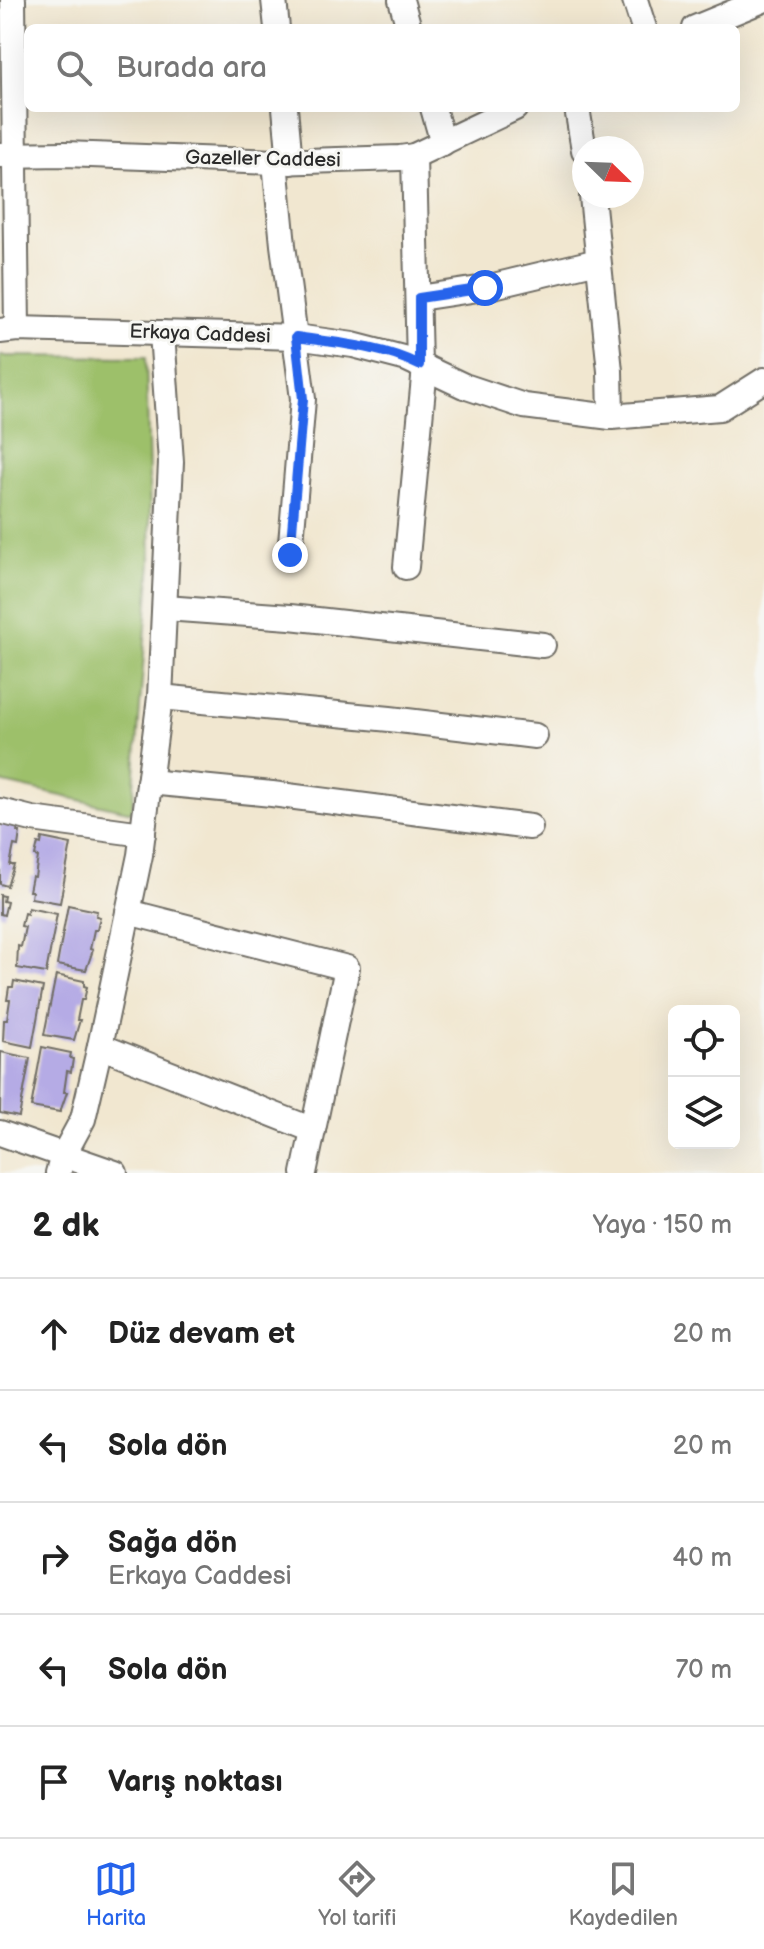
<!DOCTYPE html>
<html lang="tr">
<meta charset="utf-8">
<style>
body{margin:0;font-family:"Balsamiq Sans",sans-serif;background:#f2f2f2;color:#222}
.controls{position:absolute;right:24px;bottom:24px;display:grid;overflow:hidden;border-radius:12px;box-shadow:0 8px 32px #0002}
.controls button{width:72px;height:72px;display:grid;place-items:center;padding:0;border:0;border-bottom:2px solid #e0e0e0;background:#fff;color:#222;font:40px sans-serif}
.compass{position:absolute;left:572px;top:136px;width:72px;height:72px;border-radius:50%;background:#fff;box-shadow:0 8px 32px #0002;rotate:113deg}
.stop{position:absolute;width:24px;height:24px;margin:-18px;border:6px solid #2563eb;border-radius:50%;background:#fff}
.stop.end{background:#2563eb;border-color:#fff;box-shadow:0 2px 8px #0008}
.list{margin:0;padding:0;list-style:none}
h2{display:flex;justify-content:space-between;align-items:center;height:104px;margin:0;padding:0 32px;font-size:34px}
h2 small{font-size:26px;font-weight:400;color:#767676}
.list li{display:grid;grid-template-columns:52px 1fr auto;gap:24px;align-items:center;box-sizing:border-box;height:112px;padding:0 32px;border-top:2px solid #e0e0e0}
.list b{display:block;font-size:30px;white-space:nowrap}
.list p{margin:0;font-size:26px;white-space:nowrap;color:#767676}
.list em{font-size:26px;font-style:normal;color:#767676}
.icon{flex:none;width:44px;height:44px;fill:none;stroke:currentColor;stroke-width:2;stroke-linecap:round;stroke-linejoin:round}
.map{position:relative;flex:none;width:764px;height:1173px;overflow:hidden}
.search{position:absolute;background:#fff;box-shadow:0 8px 32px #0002;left:24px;right:24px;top:24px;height:88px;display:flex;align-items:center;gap:20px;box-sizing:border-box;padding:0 28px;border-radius:12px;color:#767676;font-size:30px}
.sheet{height:664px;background:#fff}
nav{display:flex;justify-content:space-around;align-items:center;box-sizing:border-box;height:112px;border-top:2px solid #e0e0e0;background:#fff;font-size:22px;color:#767676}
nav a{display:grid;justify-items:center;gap:4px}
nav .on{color:#2563eb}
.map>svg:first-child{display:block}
</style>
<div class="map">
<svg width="764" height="1173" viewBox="0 0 764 1173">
<rect width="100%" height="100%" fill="#f6f6f2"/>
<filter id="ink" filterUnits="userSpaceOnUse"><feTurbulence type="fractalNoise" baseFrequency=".0125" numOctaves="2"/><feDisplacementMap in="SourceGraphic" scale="16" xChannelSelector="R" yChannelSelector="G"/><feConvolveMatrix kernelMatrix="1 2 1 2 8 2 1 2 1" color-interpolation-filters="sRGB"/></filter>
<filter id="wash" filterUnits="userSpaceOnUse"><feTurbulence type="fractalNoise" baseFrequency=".006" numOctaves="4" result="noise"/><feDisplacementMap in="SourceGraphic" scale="32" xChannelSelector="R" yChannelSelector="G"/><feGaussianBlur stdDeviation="1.8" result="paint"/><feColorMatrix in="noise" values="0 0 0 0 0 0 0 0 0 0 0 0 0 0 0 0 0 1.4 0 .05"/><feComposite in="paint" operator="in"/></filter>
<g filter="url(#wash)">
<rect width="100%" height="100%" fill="#f1e7d0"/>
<path fill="#9dc06a" stroke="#64764a" stroke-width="2" d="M0 356 146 357 151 561 132 812 0 782Z"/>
<g id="blocks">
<g fill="#b5abe5">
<path d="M0 823 18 826 17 832H20L18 846 14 845 10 865H14L7 886 0 884Z"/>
<path d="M42 838 71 844 60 903 31 898 32 891H29L32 876 35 877 38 857 35 856 38 843 41 844Z"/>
<path d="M0 895 4 896 3 901 7 902 4 915 0 914Z"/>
<path d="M68 905 97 911 96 916 100 917 97 930H94L90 949 93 950 86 970 57 965Z"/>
<path d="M28 908 57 914 46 973 17 968 18 946 21 947 25 927 21 926 24 913 27 914Z"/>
<path d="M56 975 84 981V986L87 987 84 1000H81L77 1020H80L74 1040 44 1035Z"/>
<path d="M14 981 43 987 32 1047 3 1041 4 1020H7L10 1000H7L9 987H13Z"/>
<path d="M42 1047 71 1053 70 1058 73 1059 71 1072 67 1071 64 1092H67L60 1112 31 1107Z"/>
<path d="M1 1052 30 1058 19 1117 0 1113Z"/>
</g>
</g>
</g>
<g filter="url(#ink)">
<use href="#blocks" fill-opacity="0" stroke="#706d65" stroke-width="2"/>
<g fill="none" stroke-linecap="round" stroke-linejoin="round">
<defs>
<g id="minor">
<path d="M13 0 17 329"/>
<path d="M274 0 277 28"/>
<path d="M401 0 409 28"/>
<path d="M635 0 644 28"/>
<path d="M695 28 763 0"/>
<path d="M285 108 290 162"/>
<path d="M433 108 443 143"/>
<path d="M577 108 584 150"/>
<path d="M0 155 65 154 275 162 400 158 414 156 515 108"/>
<path d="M414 156 419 365"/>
<path d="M275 162 283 245 303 399 290 555"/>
<path d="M592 196 610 371 611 417"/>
<path d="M419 298 485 288 598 261"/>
<path d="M0 331 17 329 296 337 353 345 407 359 464 386 524 406 611 417 720 408 764 380"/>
<path d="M406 567 425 367"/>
<path d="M165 608 290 617 543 645"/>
<path d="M160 697 390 719 535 736"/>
<path d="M149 782 272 794 530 827"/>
<path d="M0 811 32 819 143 834"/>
<path d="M128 912 347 968 304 1173"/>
<path d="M100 1046 313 1130"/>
<path d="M0 1133 115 1173"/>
<path d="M58 1173 63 1156 83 1119 100 1046 140 855 160 697 171 462 162 333"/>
</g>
</defs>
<use href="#minor" stroke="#706d65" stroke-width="28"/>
<use href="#minor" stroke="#fff" stroke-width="24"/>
</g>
</g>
<g fill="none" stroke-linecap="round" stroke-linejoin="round" filter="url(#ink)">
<path stroke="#2563eb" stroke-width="10" d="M290 555 303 399 296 337C337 343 381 346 419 365V298L485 288"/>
</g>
<g text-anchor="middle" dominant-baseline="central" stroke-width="6" stroke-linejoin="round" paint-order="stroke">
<g font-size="20" fill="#2b2b2b" stroke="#f6f6f2">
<text transform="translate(263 159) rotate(1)">Gazeller Caddesi</text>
<text transform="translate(200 334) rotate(2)">Erkaya Caddesi</text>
</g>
</g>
</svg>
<div class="controls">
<button><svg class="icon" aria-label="locate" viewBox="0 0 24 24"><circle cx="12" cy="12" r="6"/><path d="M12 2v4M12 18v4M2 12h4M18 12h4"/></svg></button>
<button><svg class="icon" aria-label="layers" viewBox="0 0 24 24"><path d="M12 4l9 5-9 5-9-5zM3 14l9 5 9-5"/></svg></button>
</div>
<svg class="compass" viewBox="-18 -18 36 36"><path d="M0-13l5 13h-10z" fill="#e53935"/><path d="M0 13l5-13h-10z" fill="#767676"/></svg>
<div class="stop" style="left:485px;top:288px"></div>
<div class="stop end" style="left:290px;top:555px"></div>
<div class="search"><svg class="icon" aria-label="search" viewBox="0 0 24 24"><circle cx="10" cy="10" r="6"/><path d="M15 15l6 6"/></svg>Burada ara</div>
</div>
<section class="sheet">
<h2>2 dk<small>Yaya · 150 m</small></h2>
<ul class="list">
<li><svg class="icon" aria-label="ahead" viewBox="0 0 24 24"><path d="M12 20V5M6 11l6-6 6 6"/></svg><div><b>Düz devam et</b></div><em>20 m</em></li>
<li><svg class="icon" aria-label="left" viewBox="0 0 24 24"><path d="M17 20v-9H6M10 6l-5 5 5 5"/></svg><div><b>Sola dön</b></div><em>20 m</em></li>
<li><svg class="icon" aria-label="right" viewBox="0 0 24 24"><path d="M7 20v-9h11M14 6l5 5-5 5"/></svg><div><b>Sağa dön</b><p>Erkaya Caddesi</p></div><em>40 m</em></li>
<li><svg class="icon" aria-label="left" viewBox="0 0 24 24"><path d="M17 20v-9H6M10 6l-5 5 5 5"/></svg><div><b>Sola dön</b></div><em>70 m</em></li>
<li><svg class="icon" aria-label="arrive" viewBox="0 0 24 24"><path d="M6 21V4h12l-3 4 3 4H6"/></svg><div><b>Varış noktası</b></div></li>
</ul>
</section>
<nav>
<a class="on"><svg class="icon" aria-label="map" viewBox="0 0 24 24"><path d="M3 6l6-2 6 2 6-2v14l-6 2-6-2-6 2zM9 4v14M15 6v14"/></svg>Harita</a>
<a><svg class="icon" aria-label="directions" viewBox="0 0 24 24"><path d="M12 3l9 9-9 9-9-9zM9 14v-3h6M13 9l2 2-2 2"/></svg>Yol tarifi</a>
<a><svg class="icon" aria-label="saved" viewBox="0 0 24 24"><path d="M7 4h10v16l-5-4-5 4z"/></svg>Kaydedilen</a>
</nav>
